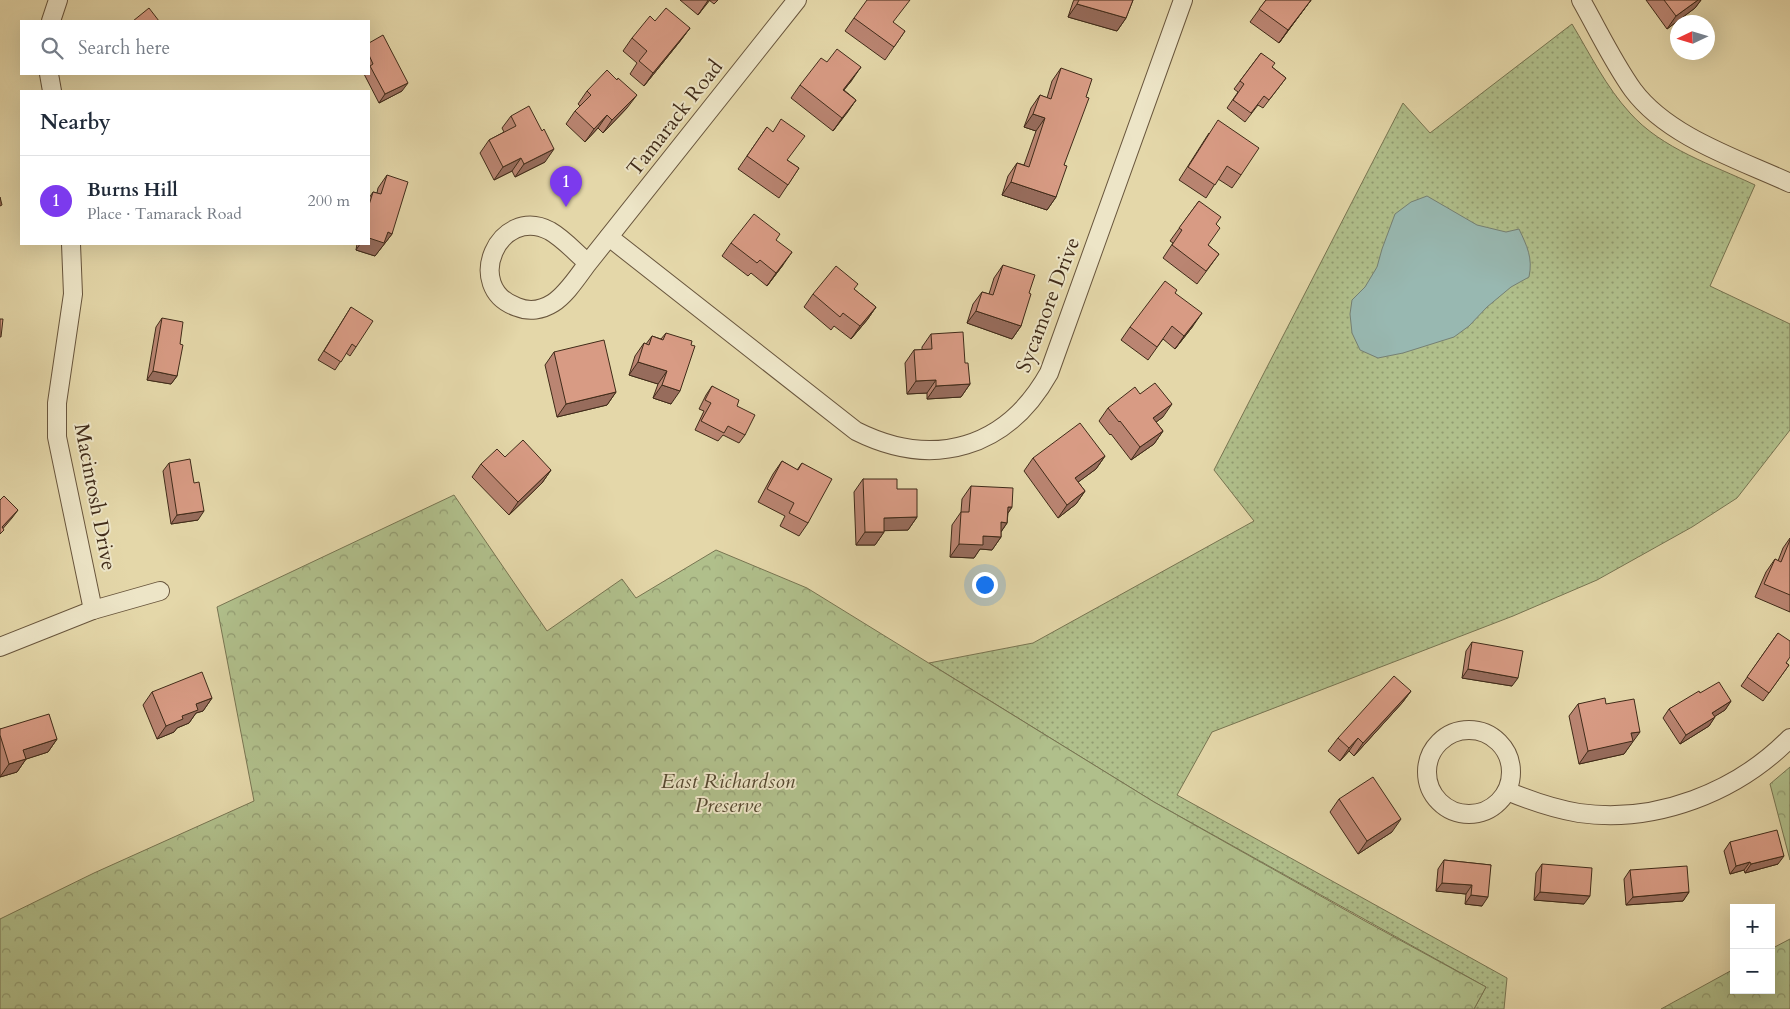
<!DOCTYPE html>
<meta charset="utf-8">
<style>
body{margin:0;font-family:Cardo,serif;background:#f2f2f3;color:#1f2937}
.controls{position:absolute;right:15px;bottom:15px;display:grid;overflow:hidden;border-radius:0px;box-shadow:0 5px 20px #0002}
.controls button{width:45px;height:45px;display:grid;place-items:center;padding:0;border:0;border-bottom:1px solid #e0e1e3;background:#fff;color:#1f2937;font:25px sans-serif}
.compass{position:absolute;left:1670px;top:15px;width:45px;height:45px;border-radius:50%;background:#fff;box-shadow:0 5px 20px #0002;rotate:266deg}
.you{position:absolute;left:984px;top:584px;width:18px;height:18px;margin:-12px;border:4px solid #fff;border-radius:50%;background:#1a73e8;box-shadow:0 0 0 8px #1a73e833}
.badge{display:grid;place-items:center;width:32px;height:32px;border-radius:50%;background:#7c3aed;color:#fff;font-size:16px;font-weight:700}
.pin{position:absolute;translate:-50% -41px;filter:drop-shadow(0 1px 2px #0008)}
.pin::after{content:'';position:absolute;top:26px;width:18px;height:15px;background:inherit;clip-path:polygon(0 0,100% 0,50% 100%)}
.list{margin:0;padding:0;list-style:none}
h2{display:flex;justify-content:space-between;align-items:center;height:65px;margin:0;padding:0 20px;font-size:21px}
h2 small{font-size:16px;font-weight:400;color:#747a83}
.list li{display:grid;grid-template-columns:32px 1fr auto;gap:15px;align-items:center;box-sizing:border-box;height:90px;padding:0 20px;border-top:1px solid #e0e1e3}
.list b{display:block;font-size:19px;white-space:nowrap}
.list p{margin:0;font-size:16px;white-space:nowrap;color:#747a83}
.list em{font-size:16px;font-style:normal;color:#747a83}
.icon{flex:none;width:28px;height:28px;fill:none;stroke:currentColor;stroke-width:2;stroke-linecap:round;stroke-linejoin:round}
.map{position:relative;flex:none;width:1790px;height:1009px;overflow:hidden}
.search{position:absolute;background:#fff;box-shadow:0 5px 20px #0002;left:20px;top:20px;width:350px;height:55px;display:flex;align-items:center;gap:12px;box-sizing:border-box;padding:0 18px;border-radius:0px;color:#747a83;font-size:19px}
.panel{position:absolute;background:#fff;box-shadow:0 5px 20px #0002;left:20px;top:90px;width:350px;height:155px;border-radius:0px}
.map>svg:first-child{display:block}
</style>
<div class="map">
<svg width="1790" height="1009" viewBox="0 0 1790 1009">
<defs>
<pattern id="grass-dots" width="8" height="8" patternUnits="userSpaceOnUse" patternTransform="scale(1.25)"><rect width="8" height="8" fill="#b0bf8b"/><path d="M2 2h.1M6 6h.1" fill="none" stroke="#919b71" stroke-width="1.8" stroke-linecap="round"/></pattern>
<pattern id="park-crowns" width="20" height="18" patternUnits="userSpaceOnUse" patternTransform="scale(1.25)"><rect width="20" height="18" fill="#b0bf8b"/><path d="M2 6a3 3 0 1 1 6 0M12 15a3 3 0 1 1 6 0" fill="none" stroke="#919b71"/></pattern>
</defs>
<rect width="100%" height="100%" fill="#e4d7a9"/>
<filter id="stains"><feTurbulence type="fractalNoise" baseFrequency=".004" numOctaves="4"/><feColorMatrix values="0 0 0 0 .2 0 0 0 0 .09 0 0 0 0 .02 0 0 0 .5 -.17"/></filter>
<radialGradient id="worn" r=".72"><stop offset=".6" stop-color="#630" stop-opacity="0"/><stop offset="1" stop-color="#630" stop-opacity=".3"/></radialGradient>
<path fill="url(#grass-dots)" stroke="#787552" d="M1572 24C1590 54 1606 87 1630 113 1662 149 1713 165 1755 185L1710 286 1790 324V430L1737 498 1692 527 1597 580 1513 616 1212 732 1177 795 1507 978 1504 1009H1474L1486 987 1154 802 929 663 1033 643 1254 521 1214 470 1403 103 1430 133Z"/>
<g fill="url(#park-crowns)" stroke="#787552">
<path d="M454 495 547 631 622 579 636 598 716 550 807 588 1154 802 1365 921 1486 987 1474 1009H0V919L94 873 254 801 217 607Z"/>
<path d="M1790 767V860L1770 784Z"/>
<path d="M1790 939V1009H1661L1734 969V990H1771V949Z"/>
</g>
<path fill="#98b8b1" stroke="#758074" d="M1427 196 1477 225 1506 232 1519 229C1527 246 1533 258 1529 277L1511 287 1487 307 1469 326 1454 337 1403 353 1378 358 1360 350 1352 333 1350 314 1352 300 1365 287 1377 267 1382 249 1395 214 1411 202Z"/>
<g fill="none" stroke-linecap="round" stroke-linejoin="round">
<defs>
<g id="minor">
<path d="M1581 0C1598 30 1613 62 1633 90 1668 137 1738 159 1790 183"/>
<path d="M51 21 58 0"/>
<path d="M49 74 52 91"/>
<path d="M609 237 856 431C934 470 1007 448 1049 373L1183 0"/>
<path d="M71 244 73 294 57 403V437L93 610"/>
<path d="M588 263C576 253 564 239 550 231 499 204 462 288 517 307 529 312 542 310 553 303 567 294 578 276 588 263L797 0"/>
<path d="M0 647 93 610 160 591"/>
<circle cx="1469" cy="772" r="42"/>
<path d="M1507 791C1531 801 1554 809 1579 813 1656 824 1737 792 1790 738"/>
</g>
</defs>
<use href="#minor" stroke="#69563d" stroke-width="20"/>
<use href="#minor" stroke="#ede5c7" stroke-width="18"/>
</g>
<g fill="#ba8572" stroke="#402b19">
<path d="M680 0H718L714 4 709 0 698 15Z"/>
<path d="M1074 0H1133L1126 18 1117 31 1068 17 1073 2Z"/>
<path d="M1266 0H1311L1279 43 1250 22Z"/>
<path d="M1646 0H1701L1695 8 1667 29Z"/>
<path d="M854 18 905 31 885 60 845 31Z"/>
<path d="M655 21 690 28 681 40 644 86 630 74 637 63 623 51 632 38Z"/>
<path d="M369 43 402 91 379 103 364 74H369Z"/>
<path d="M1261 53 1272 67 1286 78 1263 108 1258 105 1245 122 1227 108 1238 92 1234 89Z"/>
<path d="M1061 68 1064 165 1056 197 1047 210 1002 195 1008 176 1017 163 1024 165 1036 131 1024 127 1031 108 1040 95 1047 98 1052 81Z"/>
<path d="M852 80 844 90 856 100 833 131 791 98 800 85Z"/>
<path d="M587 91 627 108 603 133 598 128 585 142 566 124 575 111 580 106 578 104Z"/>
<path d="M511 116 545 162 515 177 512 171 494 180 480 153 489 140 504 132 502 128Z"/>
<path d="M767 127 787 160 799 168 779 198 738 169Z"/>
<path d="M1209 133 1241 175 1232 188 1218 179 1206 198 1179 180Z"/>
<path d="M387 175 392 234 375 256 356 250 357 244H369V198L373 192 377 193 378 188Z"/>
<path d="M1199 201 1216 224 1208 245 1219 254 1197 284 1163 258 1173 243 1170 241Z"/>
<path d="M776 240 783 265 767 286 751 273 748 276 722 256 731 243Z"/>
<path d="M1003 265 1029 293 1021 326 1012 339 967 323 973 304 982 292 989 294 994 278Z"/>
<path d="M855 290 876 307 867 320 851 339 834 326 831 330 804 307 813 294Z"/>
<path d="M1175 293 1193 326 1175 349 1163 339 1148 360 1121 340 1130 327Z"/>
<path d="M351 307 356 347 350 356 346 353 335 370 318 360Z"/>
<path d="M162 318 180 344 177 376 171 384 147 380 156 327Z"/>
<path d="M666 333 671 404 653 398 658 384 629 375 635 356 644 343 646 344 652 336 661 339Z"/>
<path d="M931 334 965 363 970 384 961 397 927 399V393L907 394 905 363 914 350H922V347Z"/>
<path d="M554 352 616 392 607 405 557 417 545 365Z"/>
<path d="M712 386 737 406 745 435 739 443 723 435 718 441 695 430 704 411 699 409 706 395Z"/>
<path d="M1140 394 1163 417 1156 422 1163 431 1154 444 1131 460 1111 434 1110 435 1099 421 1108 408Z"/>
<path d="M1105 456 1096 469 1078 482 1085 491 1076 504 1058 518 1024 471 1033 458Z"/>
<path d="M505 457 551 470 542 483 509 515 472 477 481 464Z"/>
<path d="M782 461 797 470 802 463 808 523 799 536 780 526 785 516 758 502 773 474Z"/>
<path d="M169 463 198 520 171 524 163 471Z"/>
<path d="M863 479 897 489 917 517 908 530H884V532L875 545H856L854 492Z"/>
<path d="M971 486 1012 507 1008 513 1007 523 1001 532V537L992 550 980 549 974 558 950 557 952 525 961 512 962 499Z"/>
<path d="M1790 538V612L1755 597 1766 572 1775 559 1778 561 1783 548Z"/>
<path d="M1778 633 1786 663 1789 665 1763 701 1741 686Z"/>
<path d="M1472 642 1512 686 1462 678 1466 651Z"/>
<path d="M1411 691 1402 703 1354 756 1349 751 1340 761 1328 751 1338 738Z"/>
<path d="M152 692 212 698 203 711 196 713 189 723 177 728 174 732 157 739 143 705Z"/>
<path d="M1700 693 1731 701 1725 710 1715 716 1709 726 1680 744 1663 718 1669 709Z"/>
<path d="M1578 704H1606L1631 744 1624 754 1579 764 1569 716Z"/>
<path d="M0 729 57 739 48 752 26 759 17 772 0 777Z"/>
<path d="M1339 799 1392 832 1358 854 1330 812Z"/>
<path d="M1730 842 1778 864 1745 873 1744 870 1730 874 1724 851Z"/>
<path d="M1444 860 1491 865 1482 906 1465 904 1466 894 1436 891 1438 869Z"/>
<path d="M1542 864 1584 904 1534 900 1536 873Z"/>
<path d="M1630 870 1689 892 1683 901 1626 905 1624 879Z"/>
</g>
<g fill="#976c5c" stroke="#402b19">
<path d="M708 0H710L698 15 707 2Z"/>
<path d="M1311 0 1279 43 1288 30Z"/>
<path d="M1698 0H1701L1695 8 1667 29 1676 16Z"/>
<path d="M1077 4 1126 18 1117 31 1068 17Z"/>
<path d="M690 28 681 40 644 86 653 73Z"/>
<path d="M861 67 852 80 834 102 843 90Z"/>
<path d="M408 83 402 91 379 103 385 94Z"/>
<path d="M637 95 627 108 603 133 612 120Z"/>
<path d="M856 100 847 113 833 131 842 118Z"/>
<path d="M1033 114 1045 118 1036 131 1024 127Z"/>
<path d="M607 115 598 128 585 142 594 129Z"/>
<path d="M554 149 545 162 515 177 524 164Z"/>
<path d="M521 158 512 171 494 180 503 167Z"/>
<path d="M1011 182 1056 197 1047 210 1002 195Z"/>
<path d="M388 232 392 234 375 256 356 250 360 244H369V238Z"/>
<path d="M792 252 783 265 767 286 776 273Z"/>
<path d="M876 307 867 320 851 339 860 326Z"/>
<path d="M976 311 1021 326 1012 339 967 323Z"/>
<path d="M1202 313 1193 326 1175 349 1184 336Z"/>
<path d="M638 362 667 371 658 384 629 375Z"/>
<path d="M153 371 177 376 171 384 147 380Z"/>
<path d="M936 380 927 393 907 394 916 381Z"/>
<path d="M970 384 961 397 927 399 936 386Z"/>
<path d="M662 385 680 391 671 404 653 398Z"/>
<path d="M616 392 607 405 557 417 566 404Z"/>
<path d="M1172 404 1163 417 1144 431 1153 418Z"/>
<path d="M1163 431 1154 444 1131 460 1140 447Z"/>
<path d="M1105 456 1096 469 1066 491 1075 478Z"/>
<path d="M551 470 542 483 509 515 518 502Z"/>
<path d="M1085 491 1076 504 1058 518 1067 505Z"/>
<path d="M1008 507H1012L1003 520Z"/>
<path d="M18 510 12 518 0 532 2 527Z"/>
<path d="M204 511 198 520 171 524 177 515Z"/>
<path d="M917 517 908 530 875 531 884 518Z"/>
<path d="M1001 522 1007 523 998 536Z"/>
<path d="M865 532H884L875 545H856Z"/>
<path d="M983 536 1001 537 992 550 980 549 974 558 950 557 959 544Z"/>
<path d="M1468 669 1518 678 1512 686 1462 678Z"/>
<path d="M1411 691 1402 703 1354 756 1363 743Z"/>
<path d="M212 698 203 711 196 713 189 723 177 728 174 732 157 739 166 726 182 716 196 704Z"/>
<path d="M1731 701 1725 710 1706 722 1712 713Z"/>
<path d="M1715 717 1709 726 1680 744 1686 735Z"/>
<path d="M1640 732 1624 754 1579 764 1588 751 1631 733Z"/>
<path d="M1358 738 1349 751 1340 761 1349 748Z"/>
<path d="M57 739 48 752 14 763 23 750Z"/>
<path d="M26 759 17 772 0 777 9 764Z"/>
<path d="M1401 819 1392 832 1358 854 1367 841Z"/>
<path d="M1784 856 1778 864 1745 873 1751 864Z"/>
<path d="M1750 862 1744 870 1730 874 1736 866Z"/>
<path d="M1442 883 1472 885 1466 894 1436 891Z"/>
<path d="M1540 892 1590 896 1584 904 1534 900Z"/>
<path d="M1689 892 1683 901 1626 905 1633 897Z"/>
<path d="M1471 895 1488 897 1482 906 1465 904Z"/>
</g>
<g fill="#d89b84" stroke="#402b19">
<path d="M867 0H910L893 22 905 31 894 47 854 18Z"/>
<path d="M1079 0H1133L1126 18 1077 4Z"/>
<path d="M1266 0H1311L1288 30 1259 9Z"/>
<path d="M1664 0H1698L1676 16Z"/>
<path d="M149 8 159 21H133Z"/>
<path d="M666 8 690 28 653 73 639 61 647 51 632 38 650 16 655 21Z"/>
<path d="M383 35 408 83 385 94 370 66 373 64 369 55V43Z"/>
<path d="M837 49 861 67 843 90 856 100 842 118 800 85 821 58 827 62Z"/>
<path d="M1261 53 1275 63 1272 67 1286 78 1269 100 1264 96 1251 113 1233 100 1244 84 1240 81Z"/>
<path d="M1061 68 1092 79 1086 97 1089 98 1064 165 1067 166 1056 197 1011 182 1017 163 1029 167 1045 118 1033 114 1040 95 1051 99Z"/>
<path d="M607 70 617 80 618 78 637 95 612 120 607 115 594 129 575 111 591 95 587 91Z"/>
<path d="M529 106 542 131 544 129 554 149 524 164 521 158 503 167 489 140 516 126 511 116Z"/>
<path d="M781 119 805 136 787 160 799 168 788 185 747 156 767 127 773 132Z"/>
<path d="M1218 120 1259 148 1241 175 1227 166 1215 185 1188 167Z"/>
<path d="M387 175 408 182 392 234 388 232 384 243 369 238V205L373 192 381 194Z"/>
<path d="M0 197 2 205 0 206Z"/>
<path d="M1199 201 1221 217 1216 224 1220 228 1208 245 1219 254 1206 271 1172 245 1182 230 1179 228Z"/>
<path d="M754 214 780 234 776 240 792 252 776 273 760 260 757 263 731 243Z"/>
<path d="M1003 265 1035 275 1029 293 1031 294 1021 326 976 311 982 292 993 295Z"/>
<path d="M836 266 858 284 854 289 876 307 860 326 843 313 840 317 813 294Z"/>
<path d="M1165 281 1177 290 1175 293 1202 313 1184 336 1172 326 1157 347 1130 327Z"/>
<path d="M351 307 373 321 356 347 352 344 341 362 324 351Z"/>
<path d="M162 318 183 322 180 344 183 345 177 376 153 371Z"/>
<path d="M0 319H3L1 337H0Z"/>
<path d="M963 332 965 363H968L970 384 936 386V380L916 381 914 350 932 349 931 334Z"/>
<path d="M666 333 692 341 691 345 695 346 680 391 662 385 667 371 638 362 644 343 649 345 652 336 663 340Z"/>
<path d="M604 340 616 392 566 404 554 352Z"/>
<path d="M1155 383 1172 404 1153 418 1163 431 1140 447 1120 421 1119 422 1108 408 1135 387 1140 394Z"/>
<path d="M712 386 739 400 737 406 755 415 745 435 728 426 724 433 701 421 711 403 705 400Z"/>
<path d="M1080 423 1105 456 1075 478 1085 491 1067 505 1033 458Z"/>
<path d="M523 440 551 470 518 502 481 464 497 449 505 457Z"/>
<path d="M190 459 194 483 199 482 204 511 177 515 169 463Z"/>
<path d="M782 461 798 470 802 463 832 479 808 523 789 513 794 503 767 489Z"/>
<path d="M863 479H897V489H917V517L884 518V532H865Z"/>
<path d="M971 486 1013 488 1012 507H1008L1007 523 1001 522V537L983 536V545L959 544 961 512H969Z"/>
<path d="M4 496 18 510 2 527 4 530 0 534V500Z"/>
<path d="M1790 540V595L1764 584 1775 559 1781 562Z"/>
<path d="M1778 633 1790 641V657L1786 663 1789 665 1769 693 1747 677Z"/>
<path d="M1472 642 1523 651 1518 678 1468 669Z"/>
<path d="M202 672 212 698 196 704 198 710 182 716 183 719 166 726 152 692Z"/>
<path d="M1394 676 1411 691 1363 743 1358 738 1349 748 1338 738Z"/>
<path d="M1719 682 1731 701 1712 713 1715 717 1686 735 1669 709 1699 691 1700 693Z"/>
<path d="M1605 698 1606 704 1634 699 1640 732 1631 733 1633 741 1588 751 1578 704Z"/>
<path d="M49 714 57 739 23 750 26 759 9 764 0 735V729Z"/>
<path d="M1373 777 1401 819 1367 841 1339 799Z"/>
<path d="M1777 830 1784 856 1751 864 1750 862 1736 866 1730 842Z"/>
<path d="M1444 860 1491 865 1488 897 1471 895 1472 885 1442 883Z"/>
<path d="M1542 864 1592 868 1590 896 1540 892Z"/>
<path d="M1687 866 1689 892 1633 897 1630 870Z"/>
</g>
<g text-anchor="middle" dominant-baseline="central" stroke-width="4" stroke-linejoin="round" paint-order="stroke">
<g font-size="21" fill="#402b19" stroke="#ede5c7">
<text transform="translate(675 118) rotate(-52)">Tamarack Road</text>
<text transform="translate(1048 305) rotate(-69)">Sycamore Drive</text>
<text transform="translate(95 497) rotate(79)">Macintosh Drive</text>
</g>
<g font-size="21" font-style="italic" fill="#564930" stroke="#ede5c7">
<text x="728" y="781">East Richardson<tspan x="728" dy="24">Preserve</tspan></text>
</g>
</g>
<rect width="100%" height="100%" filter="url(#stains)"/>
<rect width="100%" height="100%" fill="url(#worn)"/>
</svg>
<div class="controls">
<button>+</button>
<button>−</button>
</div>
<svg class="compass" viewBox="-18 -18 36 36"><path d="M0-13l5 13h-10z" fill="#e53935"/><path d="M0 13l5-13h-10z" fill="#747a83"/></svg>
<div class="you"></div>
<div class="pin badge" style="left:566px;top:207px">1</div>
<div class="search"><svg class="icon" aria-label="search" viewBox="0 0 24 24"><circle cx="10" cy="10" r="6"/><path d="M15 15l6 6"/></svg>Search here</div>
<section class="panel">
<h2>Nearby<small></small></h2>
<ul class="list">
<li><span class="badge">1</span><div><b>Burns Hill</b><p>Place · Tamarack Road</p></div><em>200 m</em></li>
</ul>
</section>
</div>
